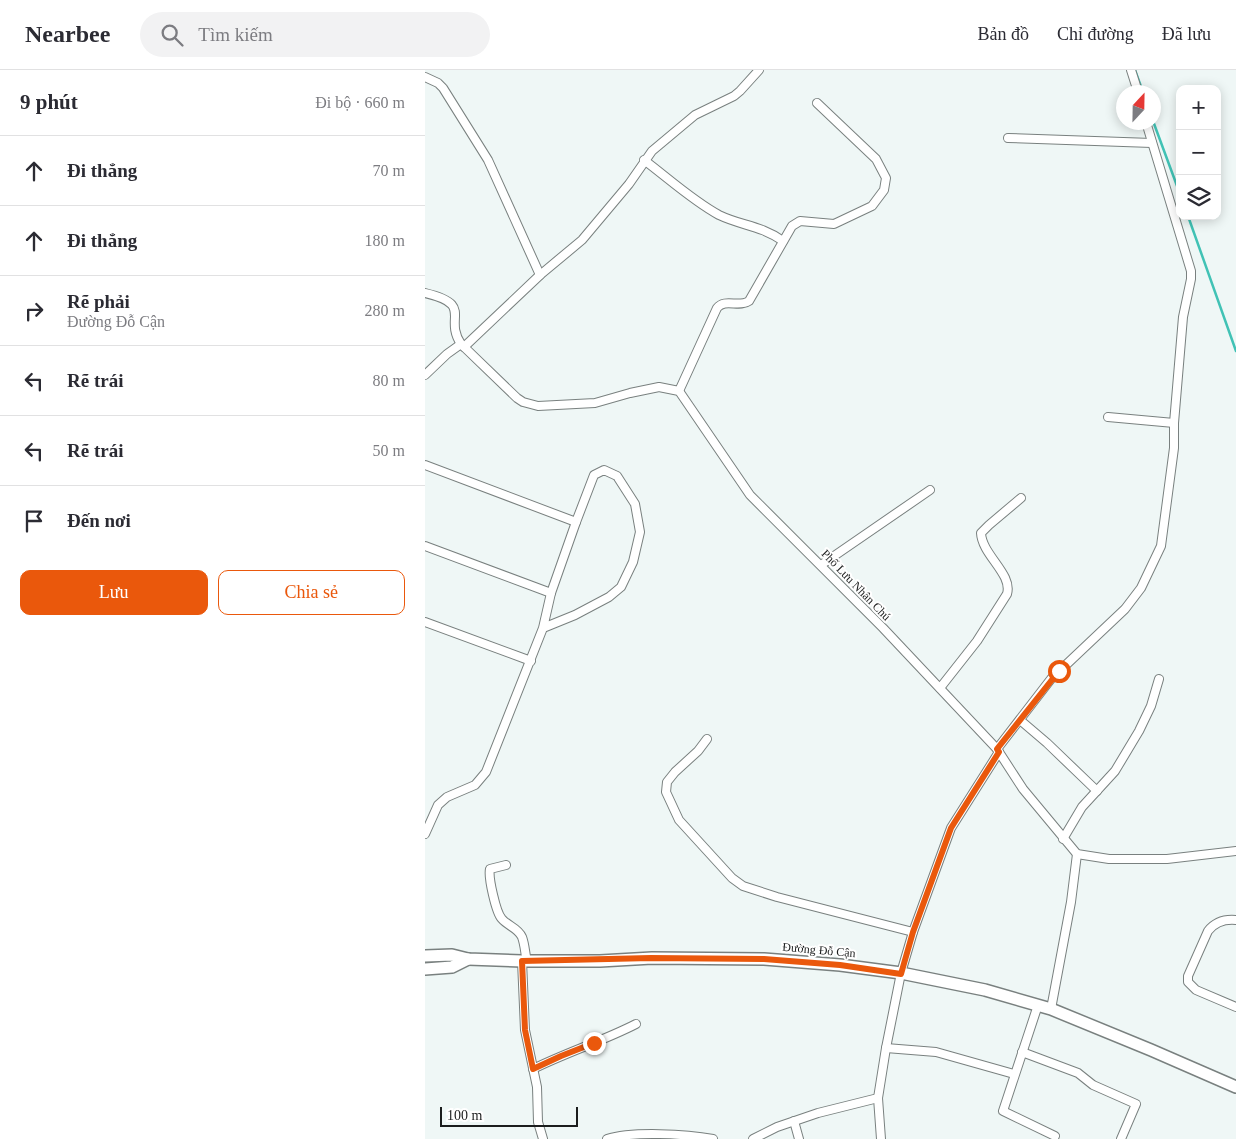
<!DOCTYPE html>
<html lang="vi">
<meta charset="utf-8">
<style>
body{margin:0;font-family:Georgia,serif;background:#f2f2f3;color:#2b2b33}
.controls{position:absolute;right:15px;top:15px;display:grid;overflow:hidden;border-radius:10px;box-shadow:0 2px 12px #0003}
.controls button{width:45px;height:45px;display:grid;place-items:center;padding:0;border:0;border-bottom:1px solid #e1e1e2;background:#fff;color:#2b2b33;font:25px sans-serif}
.compass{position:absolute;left:691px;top:15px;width:45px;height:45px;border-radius:50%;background:#fff;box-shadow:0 2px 12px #0003;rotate:22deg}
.scale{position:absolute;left:15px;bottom:12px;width:138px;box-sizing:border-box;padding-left:5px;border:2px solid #1b1d1d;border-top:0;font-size:14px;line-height:18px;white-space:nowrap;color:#1b1d1d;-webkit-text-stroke:4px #fff;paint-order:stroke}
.stop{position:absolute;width:15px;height:15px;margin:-11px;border:4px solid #ea580c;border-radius:50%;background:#fff}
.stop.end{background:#ea580c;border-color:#fff;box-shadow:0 1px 5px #0008}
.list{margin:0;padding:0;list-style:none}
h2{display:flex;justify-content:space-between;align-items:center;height:65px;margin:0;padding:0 20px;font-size:21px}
h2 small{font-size:16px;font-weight:400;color:#7c7c81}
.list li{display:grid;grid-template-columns:32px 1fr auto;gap:15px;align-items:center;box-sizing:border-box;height:70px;padding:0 20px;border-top:1px solid #e1e1e2}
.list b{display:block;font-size:19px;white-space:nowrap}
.list p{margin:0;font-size:16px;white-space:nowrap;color:#7c7c81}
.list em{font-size:16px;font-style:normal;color:#7c7c81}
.actions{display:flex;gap:10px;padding:15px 20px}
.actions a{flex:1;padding:11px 0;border:1px solid #ea580c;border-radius:10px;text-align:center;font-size:18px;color:#ea580c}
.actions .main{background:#ea580c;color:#fff}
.icon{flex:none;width:28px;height:28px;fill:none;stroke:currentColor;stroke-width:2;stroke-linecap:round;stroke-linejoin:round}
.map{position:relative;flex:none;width:811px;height:1069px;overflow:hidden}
header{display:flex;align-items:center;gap:30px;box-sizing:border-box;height:70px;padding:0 25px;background:#fff;border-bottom:1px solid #e1e1e2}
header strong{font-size:24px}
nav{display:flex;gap:28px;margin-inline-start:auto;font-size:18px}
.search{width:350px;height:45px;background:#f2f2f3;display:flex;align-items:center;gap:12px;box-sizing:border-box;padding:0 18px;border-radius:28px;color:#7c7c81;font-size:19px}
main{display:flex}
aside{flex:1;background:#fff}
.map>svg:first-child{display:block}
</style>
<header>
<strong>Nearbee</strong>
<div class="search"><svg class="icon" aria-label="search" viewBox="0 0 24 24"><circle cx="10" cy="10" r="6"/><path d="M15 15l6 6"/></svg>Tìm kiếm</div>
<nav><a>Bản đồ</a><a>Chỉ đường</a><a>Đã lưu</a></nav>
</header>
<main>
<aside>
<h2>9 phút<small>Đi bộ · 660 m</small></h2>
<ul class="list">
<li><svg class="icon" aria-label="ahead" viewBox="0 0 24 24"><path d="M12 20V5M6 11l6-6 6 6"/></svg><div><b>Đi thẳng</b></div><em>70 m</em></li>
<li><svg class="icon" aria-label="ahead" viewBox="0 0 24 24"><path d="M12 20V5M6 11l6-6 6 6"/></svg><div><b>Đi thẳng</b></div><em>180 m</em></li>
<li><svg class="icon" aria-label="right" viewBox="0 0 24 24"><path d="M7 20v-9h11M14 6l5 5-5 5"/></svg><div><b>Rẽ phải</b><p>Đường Đỗ Cận</p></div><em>280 m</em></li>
<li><svg class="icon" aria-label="left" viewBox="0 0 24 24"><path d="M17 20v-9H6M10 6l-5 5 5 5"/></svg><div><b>Rẽ trái</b></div><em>80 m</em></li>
<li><svg class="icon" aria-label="left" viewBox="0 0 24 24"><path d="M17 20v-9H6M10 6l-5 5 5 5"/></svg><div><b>Rẽ trái</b></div><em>50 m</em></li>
<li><svg class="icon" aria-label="arrive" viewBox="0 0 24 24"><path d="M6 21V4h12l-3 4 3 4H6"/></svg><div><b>Đến nơi</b></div></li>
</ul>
<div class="actions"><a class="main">Lưu</a><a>Chia sẻ</a></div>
</aside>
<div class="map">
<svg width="811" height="1069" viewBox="0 0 811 1069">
<rect width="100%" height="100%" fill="#eff7f6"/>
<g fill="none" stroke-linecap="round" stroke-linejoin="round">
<g stroke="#41c2b5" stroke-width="2.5">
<path d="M710 0 718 22"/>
<path d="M728 51 755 124"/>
<path d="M763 146 811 281"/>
</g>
<defs>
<g id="street">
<path d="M706 0 713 22"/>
<path d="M0 7 13 13 18 18 63 90 115 205"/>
<path d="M583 68 727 73"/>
<path d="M219 90C243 108 268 131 294 145 317 156 335 155 358 171"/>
<path d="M0 223C50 235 18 247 36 274L92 328 98 332 113 336 170 333 205 323 234 317 254 321 325 425 458 558 572 679 598 719 652 784 684 789H742L811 781"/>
<path d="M39 277 115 205 157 170 204 114 227 81 270 45 309 26 315 21 334 0"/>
<path d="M0 305 22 284 36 274"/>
<path d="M254 321 292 238C300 228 314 238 324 231L367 156 375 151 409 154 447 136 459 120 461 108 451 89 392 33"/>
<path d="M683 347 749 353"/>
<path d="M0 395 151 452"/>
<path d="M0 476 126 523"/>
<path d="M396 495 505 420"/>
<path d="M0 552 106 591"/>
<path d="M515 618 552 571 582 524C588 504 557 485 556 463L564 455 596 428"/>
<path d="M595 650 622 673 672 721"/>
<path d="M282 669 273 681 250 702 242 712 241 722 254 750 307 808 318 816 352 827 488 862"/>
<path d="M572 679 626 609 700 539 716 518 736 476 749 378V353L758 247 766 209V201L721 52"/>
<path d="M0 764 13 735 22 727 50 715 61 702 118 558 126 523 151 452 169 405 179 400 192 406 210 434 215 462 208 492 196 517 184 527 150 545 118 558"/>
<path d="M638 769 657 737 690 701 714 661 726 636 734 609"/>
<path d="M81 795 65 799C63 807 71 843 77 849 83 856 93 858 97 867 100 875 100 884 102 891"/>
<path d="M811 850C800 849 790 852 783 861L763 906V912L771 920 811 937"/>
<path d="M97 891 100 960 112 1017 113 1052 118 1069"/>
<path d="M613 935 578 1041 630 1066"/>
<path d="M626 939 646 832 652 784"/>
<path d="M461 978 511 982 589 1004"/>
<path d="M597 982 653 1003 668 1015 711 1034 696 1069"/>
<path d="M108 999C142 982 178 971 211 954"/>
<path d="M369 1051 374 1069"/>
<path d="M182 1069C207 1061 262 1064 288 1069"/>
<path d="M328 1069 352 1057 393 1043 453 1028"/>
<path d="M456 1069 453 1028 461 978 476 903 488 862 526 758 574 682"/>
</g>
<g id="secondary">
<path d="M0 886 27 885 43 889 97 891H175L227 888 339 889 415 895 476 903 560 920 626 939 726 980 811 1017"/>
<path d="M0 899 27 897 43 889"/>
</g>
</defs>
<use href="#street" stroke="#79807f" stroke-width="10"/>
<use href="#secondary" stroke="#79807f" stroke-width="14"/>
<use href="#street" stroke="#fff" stroke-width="8"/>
<use href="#secondary" stroke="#fff" stroke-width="11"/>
</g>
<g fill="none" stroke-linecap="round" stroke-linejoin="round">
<path stroke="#ea580c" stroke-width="6" d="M169 973 136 986 108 999 100 960 97 891 226 888 339 889 415 895 476 904 488 862 526 758 574 682 572 679 634 601"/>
</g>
<g text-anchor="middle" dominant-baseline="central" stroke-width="4" stroke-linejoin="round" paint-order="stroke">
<g font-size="12" fill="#1b1d1d" stroke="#fff">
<text transform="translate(431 515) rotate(46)">Phố Lưu Nhân Chú</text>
<text transform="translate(394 880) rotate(5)">Đường Đỗ Cận</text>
</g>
</g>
</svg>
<div class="controls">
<button>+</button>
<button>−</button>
<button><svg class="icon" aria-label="layers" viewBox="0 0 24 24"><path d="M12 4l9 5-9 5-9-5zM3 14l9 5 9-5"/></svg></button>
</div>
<svg class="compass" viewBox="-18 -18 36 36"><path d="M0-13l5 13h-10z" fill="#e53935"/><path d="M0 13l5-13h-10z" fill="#7c7c81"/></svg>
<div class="scale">100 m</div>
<div class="stop" style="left:634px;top:601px"></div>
<div class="stop end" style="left:169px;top:973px"></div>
</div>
</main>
